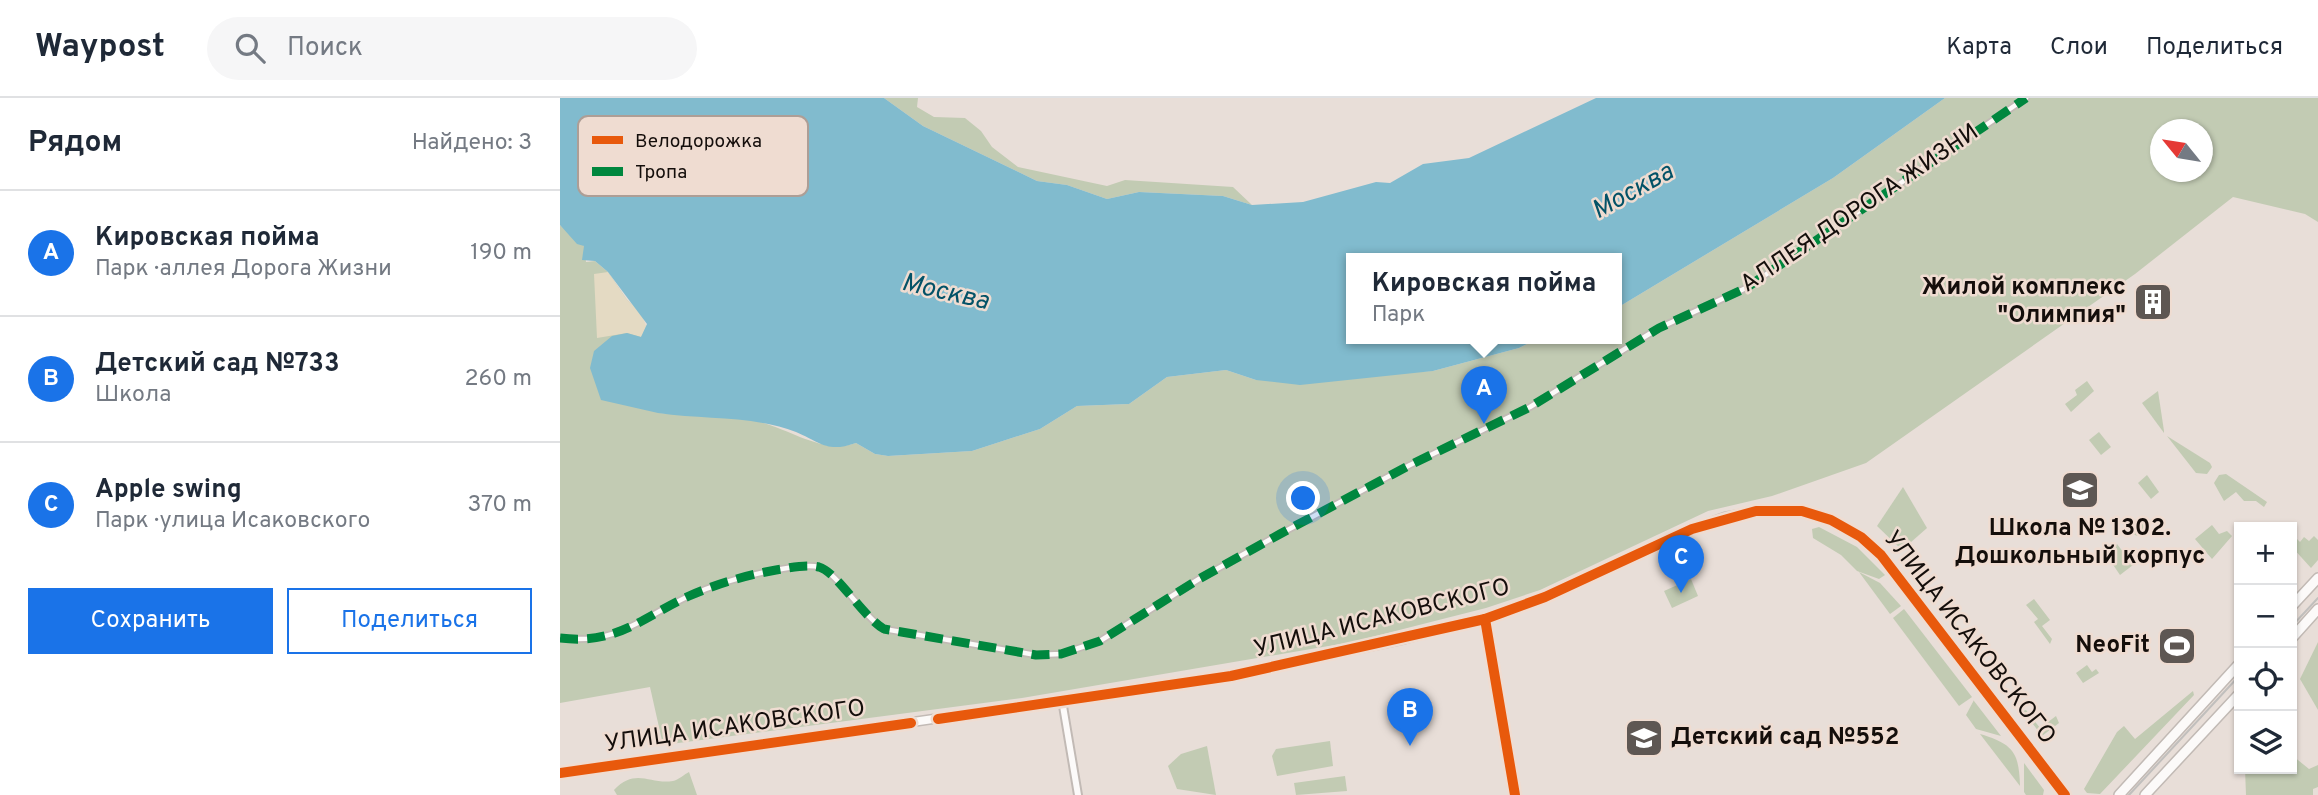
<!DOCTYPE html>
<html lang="ru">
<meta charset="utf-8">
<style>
body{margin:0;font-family:Overpass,sans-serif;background:#f6f6f7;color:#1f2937}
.controls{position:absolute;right:21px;bottom:21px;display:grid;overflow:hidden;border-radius:0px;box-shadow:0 2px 5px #0004}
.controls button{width:63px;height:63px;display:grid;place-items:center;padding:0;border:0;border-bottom:2px solid #e0e1e3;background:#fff;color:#1f2937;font:35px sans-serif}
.compass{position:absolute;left:1590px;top:21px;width:63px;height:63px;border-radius:50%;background:#fff;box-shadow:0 2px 5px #0004;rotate:300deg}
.you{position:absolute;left:744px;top:401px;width:24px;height:24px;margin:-18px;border:5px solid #fff;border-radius:50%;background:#1a73e8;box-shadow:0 0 0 10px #1a73e833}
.badge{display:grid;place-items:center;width:46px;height:46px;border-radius:50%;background:#1a73e8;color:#fff;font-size:23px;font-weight:700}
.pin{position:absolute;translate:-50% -58px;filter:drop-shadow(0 2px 4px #0008)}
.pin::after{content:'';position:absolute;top:37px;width:24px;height:21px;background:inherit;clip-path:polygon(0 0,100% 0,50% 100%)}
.popup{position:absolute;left:786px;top:155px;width:276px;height:91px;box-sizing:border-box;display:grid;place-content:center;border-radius:0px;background:#fff;filter:drop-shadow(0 2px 5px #0005);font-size:23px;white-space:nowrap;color:#747a83}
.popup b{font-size:26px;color:#1f2937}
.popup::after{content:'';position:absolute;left:50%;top:100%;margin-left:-14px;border:14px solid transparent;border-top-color:#fff}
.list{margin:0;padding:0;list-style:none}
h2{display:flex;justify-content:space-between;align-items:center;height:91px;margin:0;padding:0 28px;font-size:30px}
h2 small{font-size:23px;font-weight:400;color:#747a83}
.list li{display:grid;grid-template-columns:46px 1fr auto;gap:21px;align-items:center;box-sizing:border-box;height:126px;padding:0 28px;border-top:2px solid #e0e1e3}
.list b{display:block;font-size:26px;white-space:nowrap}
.list p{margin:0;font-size:23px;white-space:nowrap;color:#747a83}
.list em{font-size:23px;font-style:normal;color:#747a83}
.actions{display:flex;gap:14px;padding:21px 28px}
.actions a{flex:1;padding:16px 0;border:2px solid #1a73e8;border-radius:0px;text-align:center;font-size:24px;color:#1a73e8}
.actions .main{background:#1a73e8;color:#fff}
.icon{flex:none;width:38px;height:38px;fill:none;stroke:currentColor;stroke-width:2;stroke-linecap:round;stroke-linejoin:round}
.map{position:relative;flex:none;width:1758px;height:697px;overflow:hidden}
header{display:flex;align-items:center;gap:42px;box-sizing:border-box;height:98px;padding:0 35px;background:#fff;border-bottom:2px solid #e0e1e3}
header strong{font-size:33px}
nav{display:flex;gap:38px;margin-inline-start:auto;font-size:24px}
.search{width:490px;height:63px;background:#f6f6f7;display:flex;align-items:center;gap:18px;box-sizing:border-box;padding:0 24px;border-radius:38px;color:#747a83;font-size:26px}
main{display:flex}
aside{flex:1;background:#fff}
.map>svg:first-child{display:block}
</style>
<header>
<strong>Waypost</strong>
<div class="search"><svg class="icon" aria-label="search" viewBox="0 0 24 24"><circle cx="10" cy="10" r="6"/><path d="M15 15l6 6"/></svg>Поиск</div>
<nav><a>Карта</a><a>Слои</a><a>Поделиться</a></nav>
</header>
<main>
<aside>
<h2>Рядом<small>Найдено: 3</small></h2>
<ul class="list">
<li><span class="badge">A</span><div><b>Кировская пойма</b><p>Парк · аллея Дорога Жизни</p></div><em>190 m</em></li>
<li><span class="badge">B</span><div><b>Детский сад №733</b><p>Школа</p></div><em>260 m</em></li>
<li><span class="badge">C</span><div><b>Apple swing</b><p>Парк · улица Исаковского</p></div><em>370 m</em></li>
</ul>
<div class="actions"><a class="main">Сохранить</a><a>Поделиться</a></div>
</aside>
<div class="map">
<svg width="1758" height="697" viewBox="0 0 1758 697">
<rect width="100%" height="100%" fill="#e8ded8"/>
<g fill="#c2cbb3" fill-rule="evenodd">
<path d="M324 0H358L357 9 374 19 405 20 421 33 432 49 458 69 547 88 565 82 673 89 692 107 663 98 579 94 547 101 507 87 477 83 363 28Z"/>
<path d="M1385 0H1758V124L1745 116 1673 99 1575 176 1306 365 1212 398 1148 413 980 492 926 510 792 544 462 600 103 647 90 589 0 605V127L24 148 26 164 35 163 48 174 67 202 80 213 99 315C130 317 163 316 192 322 229 329 261 357 296 345L315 356 328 358 412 353 480 331 517 308 569 306 607 279 666 272 696 282 873 273 959 250 979 240H1057V210L1273 80ZM1601 32H1643V74H1601Z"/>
<path d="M1527 283 1534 293 1511 314 1505 306 1517 297 1515 292Z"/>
<path d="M1598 293 1604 333V335L1582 305Z"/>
<path d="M1539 334 1551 349 1541 357 1529 342Z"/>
<path d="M1607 338 1650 365 1652 369 1647 376 1636 375Z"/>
<path d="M1666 376 1707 404 1704 409 1696 403H1684L1676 394 1664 403 1654 385 1659 377Z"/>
<path d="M1587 377 1599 394 1591 401 1578 385Z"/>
<path d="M1343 389 1367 430 1342 452 1317 428Z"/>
<circle cx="1579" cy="430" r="8"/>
<path d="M1652 427 1659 436 1667 433 1672 438 1652 461 1635 441Z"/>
<path d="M1259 429 1297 449 1325 477 1319 481 1297 473 1281 457 1253 440 1252 431Z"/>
<path d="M1732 436 1740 444 1744 439 1749 443 1754 438 1758 442V462L1751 470 1732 449 1735 445Z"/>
<path d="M1557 446 1573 467 1560 477 1545 455Z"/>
<path d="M1299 474 1320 485 1341 508 1330 516Z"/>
<path d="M1131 481 1138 498 1112 510 1104 493Z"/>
<path d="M1474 501 1490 522 1482 528 1492 541 1490 546 1474 524 1478 521 1466 507Z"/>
<path d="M1344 511 1412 599 1399 608 1333 520Z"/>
<path d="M1758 544V612L1740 581Z"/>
<path d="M1527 567 1532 574 1536 571 1539 575 1523 585 1516 575Z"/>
<path d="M1633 593 1634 597 1540 696 1527 695 1524 691 1557 634 1564 628 1575 641Z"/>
<path d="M1414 602V603L1441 638 1416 631 1406 617Z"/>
<path d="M1466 612 1480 630 1496 618 1499 625 1482 638 1463 613Z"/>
<path d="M1420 636C1453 646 1459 654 1460 688Z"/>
<path d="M770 643 773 668 717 678 712 658 716 651Z"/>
<path d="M647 648 656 697 617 691 608 668 621 656Z"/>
<path d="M1732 650 1733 658 1749 671 1758 667V689L1753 691V697H1686L1685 671H1732Z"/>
<path d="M1464 665 1484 692 1483 697H1466L1464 694Z"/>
<path d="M129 674 137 697H57L54 692C76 669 90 687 113 683 118 682 125 676 129 674Z"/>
<path d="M785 678 787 693 736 697 734 685Z"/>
</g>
<path fill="#e4dac3" d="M48 174 67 202 80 213 87 230 81 239 67 235 37 240 34 176Z"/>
<path fill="#81bbce" d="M0 0H324L363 28 477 83 507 87 547 101 579 94 663 98 692 107 743 104 816 84 830 85 863 66 909 60 1036 0H1385L1273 80 1057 210V160H791V240H979L959 250 873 273 740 287 696 282 666 272 607 279 569 306 517 308 480 331 412 353 328 358 315 356 296 345C267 355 262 345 236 334 191 317 145 322 98 315 79 311 60 306 41 302L30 270 34 253 52 238 67 235 81 239 87 226 48 174 35 163 22 162 24 148 17 146 0 127Z"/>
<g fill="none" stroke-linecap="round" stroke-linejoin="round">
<defs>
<path id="pedestrian" d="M0 540C57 547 81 520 129 498 156 486 187 477 216 472 229 470 246 466 259 469 277 474 302 518 324 531L476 557 501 556 540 543 639 481 720 436 850 367 970 309 1099 230 1186 190 1466 0"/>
<g id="minor">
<path d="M925 521 955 697"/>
<path d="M502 602 518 697"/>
</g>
<path id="tertiary" d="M0 675 671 578 845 541 956 511 1121 435 1165 419 1196 413H1242L1271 422 1301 439 1321 457 1505 697"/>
<g id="secondary">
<path d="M1732 508 1758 480"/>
<path d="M1732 540 1758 511"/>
<path d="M1559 697 1679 566"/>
<path d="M1585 697 1679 596"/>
</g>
</defs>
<use href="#pedestrian" stroke="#c2bab5" stroke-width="8"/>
<use href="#minor" stroke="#c2bab5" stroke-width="10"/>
<use href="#tertiary" stroke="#c2bab5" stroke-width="11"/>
<use href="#secondary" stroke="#c2bab5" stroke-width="12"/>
<use href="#pedestrian" stroke="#fcfaf9" stroke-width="4.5"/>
<use href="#minor" stroke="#fcfaf9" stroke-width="6"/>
<use href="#tertiary" stroke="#fcfaf9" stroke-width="8"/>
<use href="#secondary" stroke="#fcfaf9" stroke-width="9"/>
<g stroke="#c1bfbd" stroke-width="2">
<path d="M1732 528 1758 500"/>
<path d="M1569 697 1679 578"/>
</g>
<path stroke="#00873e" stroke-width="9" stroke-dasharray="18 9" stroke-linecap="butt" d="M0 540C57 547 81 520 129 498 156 486 187 477 216 472 229 470 246 466 259 469 277 474 302 518 324 531L476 557 501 556 540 543 639 481 720 436 850 367 970 309 1099 230 1186 190 1466 0"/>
<defs>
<g id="cycleway">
<path d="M925 521 955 697"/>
<path d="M378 621 671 578 925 521 985 499 1132 431 1196 413H1242L1271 422 1301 439 1321 457 1505 697"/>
<path d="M0 675 351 625"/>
</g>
</defs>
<use href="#cycleway" stroke="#efdcd1" stroke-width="15"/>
<use href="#cycleway" stroke="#e8590c" stroke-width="10"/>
</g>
<defs>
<symbol id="building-square" viewBox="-11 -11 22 22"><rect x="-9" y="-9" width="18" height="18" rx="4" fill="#5e5753" stroke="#efdcd1"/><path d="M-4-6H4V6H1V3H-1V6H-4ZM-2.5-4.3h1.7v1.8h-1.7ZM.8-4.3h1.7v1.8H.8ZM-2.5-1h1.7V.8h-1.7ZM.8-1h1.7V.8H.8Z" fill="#fff"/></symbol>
<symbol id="school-square" viewBox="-11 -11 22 22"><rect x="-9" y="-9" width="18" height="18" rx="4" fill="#5e5753" stroke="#efdcd1"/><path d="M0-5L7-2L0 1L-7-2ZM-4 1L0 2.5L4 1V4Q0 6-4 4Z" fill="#fff"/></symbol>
<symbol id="stadium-square" viewBox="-11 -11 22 22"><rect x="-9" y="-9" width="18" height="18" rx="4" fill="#5e5753" stroke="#efdcd1"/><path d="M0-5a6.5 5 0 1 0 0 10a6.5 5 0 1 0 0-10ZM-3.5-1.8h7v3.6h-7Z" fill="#fff"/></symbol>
</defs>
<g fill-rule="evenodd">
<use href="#building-square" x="1571" y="182" width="44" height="44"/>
<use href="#school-square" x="1498" y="370" width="44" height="44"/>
<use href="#stadium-square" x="1595" y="526" width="44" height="44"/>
<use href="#school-square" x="1062" y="618" width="44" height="44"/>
</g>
<g text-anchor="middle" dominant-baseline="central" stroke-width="5" stroke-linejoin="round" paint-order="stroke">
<g font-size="24" fill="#140e0b" stroke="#efdcd1">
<text transform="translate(1300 111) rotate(-34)">АЛЛЕЯ ДОРОГА ЖИЗНИ</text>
<text transform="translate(822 521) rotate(-14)">УЛИЦА ИСАКОВСКОГО</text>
<text transform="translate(1409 540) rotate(52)">УЛИЦА ИСАКОВСКОГО</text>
<text transform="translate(175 629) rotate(-8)">УЛИЦА ИСАКОВСКОГО</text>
</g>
<g font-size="24" font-weight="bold" fill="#140e0b" stroke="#efdcd1" text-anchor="end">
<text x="1566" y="190">Жилой комплекс<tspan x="1566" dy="28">"Олимпия"</tspan></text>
<text x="1520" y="431" text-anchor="middle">Школа № 1302.<tspan x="1520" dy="28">Дошкольный корпус</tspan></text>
<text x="1590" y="548">NeoFit</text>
<text x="1111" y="640" text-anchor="start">Детский сад №552</text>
</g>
<g font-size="26" font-style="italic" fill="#035267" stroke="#efdcd1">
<text transform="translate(1073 94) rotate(-29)">Москва</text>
<text transform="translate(385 195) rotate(13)">Москва</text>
</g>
</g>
<rect x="18" y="18" width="230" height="80" rx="10" fill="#efdcd1" stroke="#ad9e96" stroke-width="2"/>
<rect x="32" y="38" width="31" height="8" fill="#e8590c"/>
<rect x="32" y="69" width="31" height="9" fill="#00873e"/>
<g font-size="19" fill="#140e0b">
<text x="75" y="49">Велодорожка</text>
<text x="75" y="80">Тропа</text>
</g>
</svg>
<div class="controls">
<button>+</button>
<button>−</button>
<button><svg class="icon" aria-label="locate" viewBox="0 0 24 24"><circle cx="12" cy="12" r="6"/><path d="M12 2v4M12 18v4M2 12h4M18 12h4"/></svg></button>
<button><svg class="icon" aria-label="layers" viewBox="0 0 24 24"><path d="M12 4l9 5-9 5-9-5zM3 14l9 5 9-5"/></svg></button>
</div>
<svg class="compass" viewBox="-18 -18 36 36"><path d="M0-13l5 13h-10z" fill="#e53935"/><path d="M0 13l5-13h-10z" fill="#747a83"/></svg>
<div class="you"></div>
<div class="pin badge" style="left:924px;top:326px">A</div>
<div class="popup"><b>Кировская пойма</b>Парк</div>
<div class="pin badge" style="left:850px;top:648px">B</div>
<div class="pin badge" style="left:1121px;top:495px">C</div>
</div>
</main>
